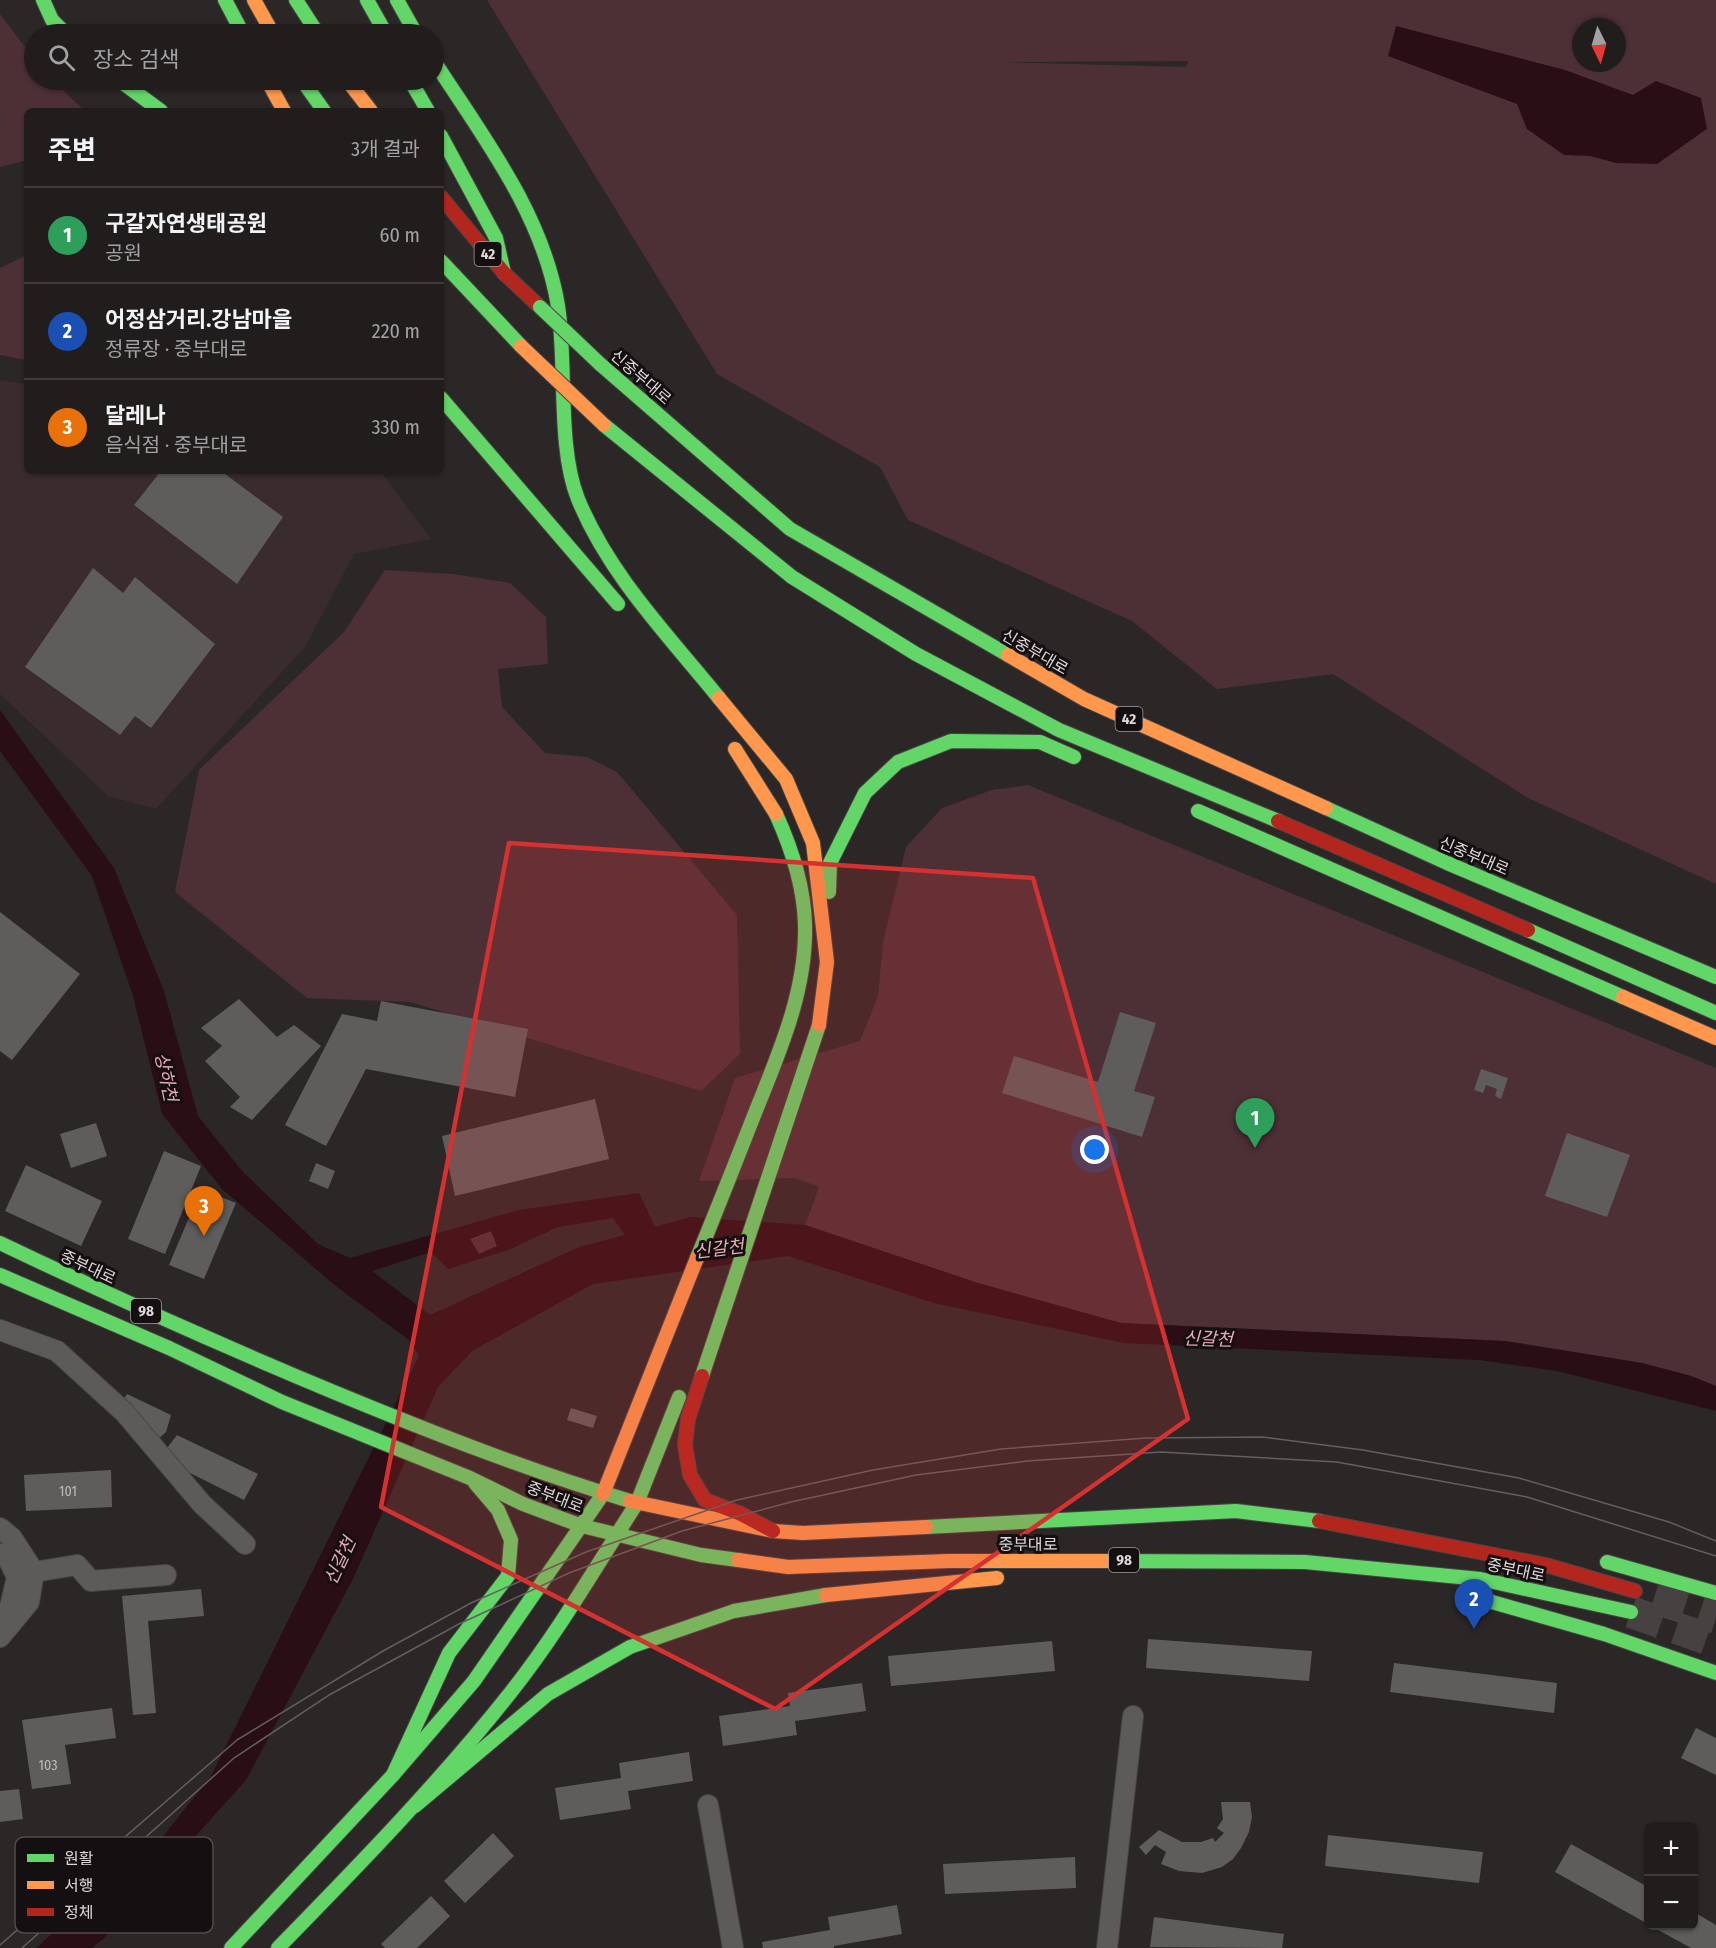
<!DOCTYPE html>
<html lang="ko">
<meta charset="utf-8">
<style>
body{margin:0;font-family:"Fira Sans Condensed","Noto Sans KR",sans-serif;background:#292626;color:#f1f3f6}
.controls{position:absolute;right:18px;bottom:18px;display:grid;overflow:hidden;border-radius:9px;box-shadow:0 2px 4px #0004}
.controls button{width:54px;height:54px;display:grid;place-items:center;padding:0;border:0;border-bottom:2px solid #3e3b3b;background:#211d1d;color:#f1f3f6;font:30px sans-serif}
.compass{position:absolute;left:1572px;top:18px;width:54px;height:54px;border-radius:50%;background:#211d1d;box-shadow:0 2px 4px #0004;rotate:175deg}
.you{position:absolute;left:1095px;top:1150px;width:21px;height:21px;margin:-15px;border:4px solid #fff;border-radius:50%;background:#1a73e8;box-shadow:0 0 0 9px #1a73e833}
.badge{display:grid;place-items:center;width:39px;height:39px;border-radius:50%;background:#a09a9b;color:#fff;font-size:20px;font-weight:700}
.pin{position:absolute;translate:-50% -50px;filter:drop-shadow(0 2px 3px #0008)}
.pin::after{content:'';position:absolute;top:32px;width:21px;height:18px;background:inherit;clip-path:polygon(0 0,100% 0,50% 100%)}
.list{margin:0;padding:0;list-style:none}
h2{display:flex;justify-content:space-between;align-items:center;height:78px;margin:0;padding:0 24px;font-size:26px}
h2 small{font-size:20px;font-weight:400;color:#a2a2a4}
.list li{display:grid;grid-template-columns:39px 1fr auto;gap:18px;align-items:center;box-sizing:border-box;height:96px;padding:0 24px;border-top:2px solid #3e3b3b}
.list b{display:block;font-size:22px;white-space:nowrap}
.list p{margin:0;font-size:20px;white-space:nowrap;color:#a2a2a4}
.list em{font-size:20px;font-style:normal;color:#a2a2a4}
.icon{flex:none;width:33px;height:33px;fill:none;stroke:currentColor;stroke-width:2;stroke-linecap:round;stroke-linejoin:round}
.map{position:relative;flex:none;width:1716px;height:1948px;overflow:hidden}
.search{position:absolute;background:#211d1d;box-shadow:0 2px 4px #0004;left:24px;top:24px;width:420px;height:66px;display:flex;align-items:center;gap:15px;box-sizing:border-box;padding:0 21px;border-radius:33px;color:#a2a2a4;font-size:22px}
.panel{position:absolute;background:#211d1d;box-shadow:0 2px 4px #0004;left:24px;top:108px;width:420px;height:366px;border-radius:9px}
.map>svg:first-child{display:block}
</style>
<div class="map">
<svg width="1716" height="1948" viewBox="0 0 1716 1948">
<rect width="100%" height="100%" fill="#2c2727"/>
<path fill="#3a2b2e" d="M0 380 27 384V471H380L431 539 354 554 305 647 156 809 108 796 0 694Z"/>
<g fill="#4c3036" fill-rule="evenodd">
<path d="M487 0H1716V884L1528 798 1333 674 1217 689 1132 621 908 520 880 467 717 374ZM1581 27H1617V63H1581ZM1189 61 1186 67 1000 62 1188 61Z"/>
<path d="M0 14 34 59V80H52L85 111H27V160L0 167Z"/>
<path d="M27 255V360L0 355V268Z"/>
<path d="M385 570 453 574 510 583 546 617 548 664 498 669 502 707 545 753 587 757 617 772 737 915 740 1054 701 1091 410 1002 307 998 175 892 199 770 344 632Z"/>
<path d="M1028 785 1716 1068V1386L1691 1376 1642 1363 1505 1341 1121 1323 978 1283 805 1225 819 1187 795 1178 699 1181 735 1078 860 1041 878 996 883 942 906 847 942 808 992 790Z"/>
<path d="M491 1231 497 1246 479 1254 469 1239Z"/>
</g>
<g fill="#290e15" fill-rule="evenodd">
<path d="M1396 26 1565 70 1633 95 1656 81 1701 98 1707 129 1657 164 1616 163 1590 156 1564 155 1527 129 1517 104 1388 56Z"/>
<path d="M0 710 114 868 164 991 198 1116 243 1172 318 1244 350 1258 519 1210 639 1193 655 1227 690 1217 805 1225 978 1283 1121 1323 1505 1341 1642 1363 1691 1376 1716 1386V1411L1557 1371 1479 1360 1124 1343 934 1303 788 1256 593 1284 472 1351 438 1387 354 1577 246 1780 103 1939 92 1948H36L164 1835 211 1776 419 1356 409 1340 337 1287 222 1189 162 1114 133 996 92 876 0 751ZM613 1218 625 1235 579 1247 430 1315 372 1271 431 1252 448 1269 508 1250 558 1227ZM491 1231 497 1246 479 1254 470 1239Z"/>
</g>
<g fill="#5e5d5c">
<path d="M161 471H221L283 517 237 584 134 505Z"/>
<path d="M93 568 123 593 135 577 215 644 151 728 135 716 120 735 25 667Z"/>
<path d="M0 912 80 974 12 1060 0 1051Z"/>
<path d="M239 999 277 1037 294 1025 321 1046 252 1120 230 1107 240 1097 205 1061 222 1046 201 1028Z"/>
<path d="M381 1001 528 1029 515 1097 366 1069 326 1146 285 1125 342 1014 377 1021Z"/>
<path d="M1120 1012 1156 1023 1134 1091 1155 1097 1142 1137 1002 1093 1014 1056 1098 1082Z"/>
<path d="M1481 1069 1508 1078 1501 1099 1495 1096 1497 1089 1486 1085 1483 1093 1474 1090Z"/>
<path d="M595 1099 609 1159 455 1196 442 1136Z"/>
<path d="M96 1123 107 1156 71 1168 60 1134Z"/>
<path d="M1567 1133 1630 1155 1607 1217 1545 1196Z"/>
<path d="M164 1151 201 1166 165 1254 128 1239Z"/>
<path d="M316 1163 335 1171 328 1189 309 1181Z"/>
<path d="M26 1165 102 1201 81 1246 5 1211Z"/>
<path d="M201 1189 236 1203 204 1279 169 1265Z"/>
<path d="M127 1394 171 1415 166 1432 155 1442 121 1404Z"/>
<path d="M571 1408 597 1416 593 1428 567 1420Z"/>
<path d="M177 1435 258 1474 244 1500 178 1467 167 1448Z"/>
<path d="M111 1470 112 1507 26 1511 24 1475Z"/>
<path d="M201 1589 204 1616 148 1621 156 1713 133 1715 122 1596Z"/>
<path d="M1148 1639 1312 1651 1309 1681 1146 1668Z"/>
<path d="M1052 1641 1055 1671 891 1686 888 1656Z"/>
<path d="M1394 1663 1557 1683 1554 1713 1390 1692Z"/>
<path d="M862 1683 866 1711 795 1721 797 1735 723 1746 719 1716 790 1706 788 1693Z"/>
<path d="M112 1708 116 1738 65 1745 71 1784 32 1789 22 1720Z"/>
<path d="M1696 1728 1716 1738V1775L1681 1758Z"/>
<path d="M689 1752 693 1781 628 1791 631 1809 560 1820 555 1788 621 1778 619 1763Z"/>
<path d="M19 1789 23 1819 0 1822V1791Z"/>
<path d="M1221 1802H1250L1252 1817 1249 1832 1241 1848 1233 1859 1222 1867 1202 1873 1179 1871 1161 1864 1166 1852 1155 1845 1146 1855 1139 1847 1159 1830 1182 1842H1201L1213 1838 1215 1842 1224 1833 1217 1828 1223 1819Z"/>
<path d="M493 1833 514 1856 465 1903 444 1881Z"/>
<path d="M1328 1835 1483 1852 1479 1883 1325 1866Z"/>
<path d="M1571 1844 1648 1887V1924L1555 1872Z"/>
<path d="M1075 1857 1076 1888 945 1894 943 1864Z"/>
<path d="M431 1896 450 1916 417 1948H385L381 1944Z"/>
<path d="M897 1905 902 1934 834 1946V1948H763L762 1942 830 1930 828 1917Z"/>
<path d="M1694 1912 1716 1925V1948H1691L1651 1926H1694Z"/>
<path d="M1154 1917 1284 1934 1282 1948 1150 1947Z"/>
</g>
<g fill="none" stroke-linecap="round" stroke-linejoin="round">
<g stroke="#474242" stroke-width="32" stroke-dasharray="32 16" stroke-linecap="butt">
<path d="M1654 1598 1716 1618"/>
<path d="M1631 1612 1716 1642"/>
</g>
<defs>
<g id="street">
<path d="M0 1330 57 1351 124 1412 202 1504 245 1544"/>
<path d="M0 1528 12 1538 34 1572"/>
<path d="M0 1554H6L17 1577 10 1607 0 1623"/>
<path d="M0 1637 29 1602 34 1572 77 1565 91 1581 166 1575"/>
<path d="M708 1805 733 1948"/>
<path d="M1107 1948 1133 1716"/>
</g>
<g id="fast">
<path d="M43 0 52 20 66 34"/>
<path d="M225 0 243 34"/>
<path d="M296 0 318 34"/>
<path d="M367 0 386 34"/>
<path d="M397 0 416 34"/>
<path d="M434 61C483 137 543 214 558 306 567 363 557 447 578 499 609 575 668 635 719 698"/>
<path d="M119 80 161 111"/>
<path d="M302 80 324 111"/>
<path d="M410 80 428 111"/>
<path d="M441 136 496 238 504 273"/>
<path d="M441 261 521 346"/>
<path d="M600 364 790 529 1008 655"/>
<path d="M441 398 618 604"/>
<path d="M604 425 792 577 916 654 1059 730 1278 821"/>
<path d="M1326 808 1447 863 1716 977"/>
<path d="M1198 811 1623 997"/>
<path d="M829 892 830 863 865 793 898 762 951 741 1040 742 1074 757"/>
<path d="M1528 930 1716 1013"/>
<path d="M0 1243C111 1296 223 1346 336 1393 433 1433 530 1471 630 1501"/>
<path d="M697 1258C717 1210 736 1161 755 1113 779 1053 807 990 805 924 804 888 791 847 776 814"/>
<path d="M0 1275 169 1348 282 1402 470 1478 523 1504 582 1526 701 1555 738 1560"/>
<path d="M702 1376 819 1025"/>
<path d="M637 1503 679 1397"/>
<path d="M926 1527 1236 1511 1319 1521"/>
<path d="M1104 1561 1305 1562 1480 1579 1631 1612"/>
<path d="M1607 1562 1716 1593"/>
<path d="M1485 1600 1604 1634 1716 1673"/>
<path d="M393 1775 449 1653 508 1576 511 1540 498 1510 475 1483"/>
<path d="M415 1806 548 1694 630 1647 734 1611 826 1595"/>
<path d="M231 1948 393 1775 474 1681 603 1494"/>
<path d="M278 1948C358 1866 439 1783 511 1692 558 1633 596 1566 637 1503"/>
</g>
<g id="slow">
<path d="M254 0 273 34"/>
<path d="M267 80 284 111"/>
<path d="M347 80 371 111"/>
<path d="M1008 655 1084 699 1326 808"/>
<path d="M719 698 786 779 813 843 827 962 819 1025"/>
<path d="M735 749 776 814"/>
<path d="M1623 997 1716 1038"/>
<path d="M603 1494 697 1258"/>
<path d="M630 1501 773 1531 803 1533 926 1527"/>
<path d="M738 1560 788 1567 949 1561H1104"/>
<path d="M826 1595 997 1578"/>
</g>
<g id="jam">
<path d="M441 197 504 273 540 307"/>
<path d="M1278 821 1528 930"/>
<path d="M702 1376 688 1419 685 1445 690 1475 705 1500 741 1514 773 1531"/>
<path d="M1319 1521 1546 1565 1635 1591"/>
</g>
</defs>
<use href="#street" stroke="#484545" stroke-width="22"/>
<use href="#fast" stroke="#484545" stroke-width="16"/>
<use href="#slow" stroke="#484545" stroke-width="16"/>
<use href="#jam" stroke="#484545" stroke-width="16"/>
<use href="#street" stroke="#5d5a5a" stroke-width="20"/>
<use href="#fast" stroke="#63d668" stroke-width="14"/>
<use href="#slow" stroke="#ff974d" stroke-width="14"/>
<use href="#jam" stroke="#b3261e" stroke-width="14"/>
<g stroke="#635e5f" stroke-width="1.5">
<path d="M0 1945 237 1740 383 1651 471 1603 586 1552 737 1500 873 1470 1001 1449 1146 1438 1263 1437 1363 1450 1519 1478 1669 1522 1716 1541"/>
<path d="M22 1948 234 1758 329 1695 459 1624 569 1573 682 1531 791 1502 916 1475 1027 1461 1161 1452 1337 1462 1527 1497 1716 1556"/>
</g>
<defs>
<path id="fast-bridge" d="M540 307 600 364"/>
<path id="slow-bridge" d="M521 346 604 425"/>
</defs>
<use href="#fast-bridge" stroke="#484545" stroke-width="16" stroke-linecap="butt"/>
<use href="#slow-bridge" stroke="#484545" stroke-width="16" stroke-linecap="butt"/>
<use href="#fast-bridge" stroke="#63d668" stroke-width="14"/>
<use href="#slow-bridge" stroke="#ff974d" stroke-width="14"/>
</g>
<path fill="#d63131" fill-opacity="0.2" stroke="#d63131" stroke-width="4.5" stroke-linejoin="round" d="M509 843 1033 878 1188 1419 775 1709 381 1507Z"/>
<g text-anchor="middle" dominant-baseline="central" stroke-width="6" stroke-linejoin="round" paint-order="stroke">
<g font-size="14" fill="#bfb9ba">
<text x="68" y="1491">101</text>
<text x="48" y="1765">103</text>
</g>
<g fill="#140f10" stroke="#a29c9d" stroke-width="1.5">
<rect x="474.5" y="242" width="27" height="24" rx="4.5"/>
<rect x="1115.5" y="707" width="27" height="24" rx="4.5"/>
<rect x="131" y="1299" width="30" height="24" rx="4.5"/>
<rect x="1109" y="1548" width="30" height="24" rx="4.5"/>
</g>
<g font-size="15" font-weight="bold" fill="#dfd8d9">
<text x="488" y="254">42</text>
<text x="1129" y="719">42</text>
<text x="146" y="1311">98</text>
<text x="1124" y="1560">98</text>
</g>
<g font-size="16" fill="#dfd8d9" stroke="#140f10">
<text transform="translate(641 377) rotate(41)">신중부대로</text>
<text transform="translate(1035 652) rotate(30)">신중부대로</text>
<text transform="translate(1474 856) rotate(23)">신중부대로</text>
<text transform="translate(88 1267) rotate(25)">중부대로</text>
<text transform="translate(555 1497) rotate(21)">중부대로</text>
<text x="1028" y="1544">중부대로</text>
<text transform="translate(1516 1570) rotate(12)">중부대로</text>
</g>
<g font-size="18" font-style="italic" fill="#edabb7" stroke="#140f10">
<text transform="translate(166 1077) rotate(78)">상하천</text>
<text transform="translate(719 1249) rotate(-7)">신갈천</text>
<text transform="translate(1208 1339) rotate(2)">신갈천</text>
<text transform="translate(340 1561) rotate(-65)">신갈천</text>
</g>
</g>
<rect x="15" y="1837" width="198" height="96" rx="9" fill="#140f10" stroke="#514b4c" stroke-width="1.5"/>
<rect x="27" y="1854" width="27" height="8" fill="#63d668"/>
<rect x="27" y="1881" width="27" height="8" fill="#ff974d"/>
<rect x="27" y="1908" width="27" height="8" fill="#b3261e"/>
<g font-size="16" fill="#dfd8d9">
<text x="64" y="1864">원활</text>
<text x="64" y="1891">서행</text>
<text x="64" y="1918">정체</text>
</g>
</svg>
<div class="controls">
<button>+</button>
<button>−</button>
</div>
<svg class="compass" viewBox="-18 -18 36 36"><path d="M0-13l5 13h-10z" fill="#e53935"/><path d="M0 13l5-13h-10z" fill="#a2a2a4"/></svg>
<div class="you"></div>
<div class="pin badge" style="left:1255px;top:1148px;background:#2e9e5b">1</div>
<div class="pin badge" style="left:1474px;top:1629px;background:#1a4fb4">2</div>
<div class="pin badge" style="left:204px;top:1236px;background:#e8710a">3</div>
<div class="search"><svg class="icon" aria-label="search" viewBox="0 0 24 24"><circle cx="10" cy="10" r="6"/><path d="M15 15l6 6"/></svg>장소 검색</div>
<section class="panel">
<h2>주변<small>3개 결과</small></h2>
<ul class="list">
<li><span class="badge" style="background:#2e9e5b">1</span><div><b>구갈자연생태공원</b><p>공원</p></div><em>60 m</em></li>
<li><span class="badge" style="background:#1a4fb4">2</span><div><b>어정삼거리.강남마을</b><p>정류장 · 중부대로</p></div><em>220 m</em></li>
<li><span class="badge" style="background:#e8710a">3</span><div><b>달레나</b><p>음식점 · 중부대로</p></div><em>330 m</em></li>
</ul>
</section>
</div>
